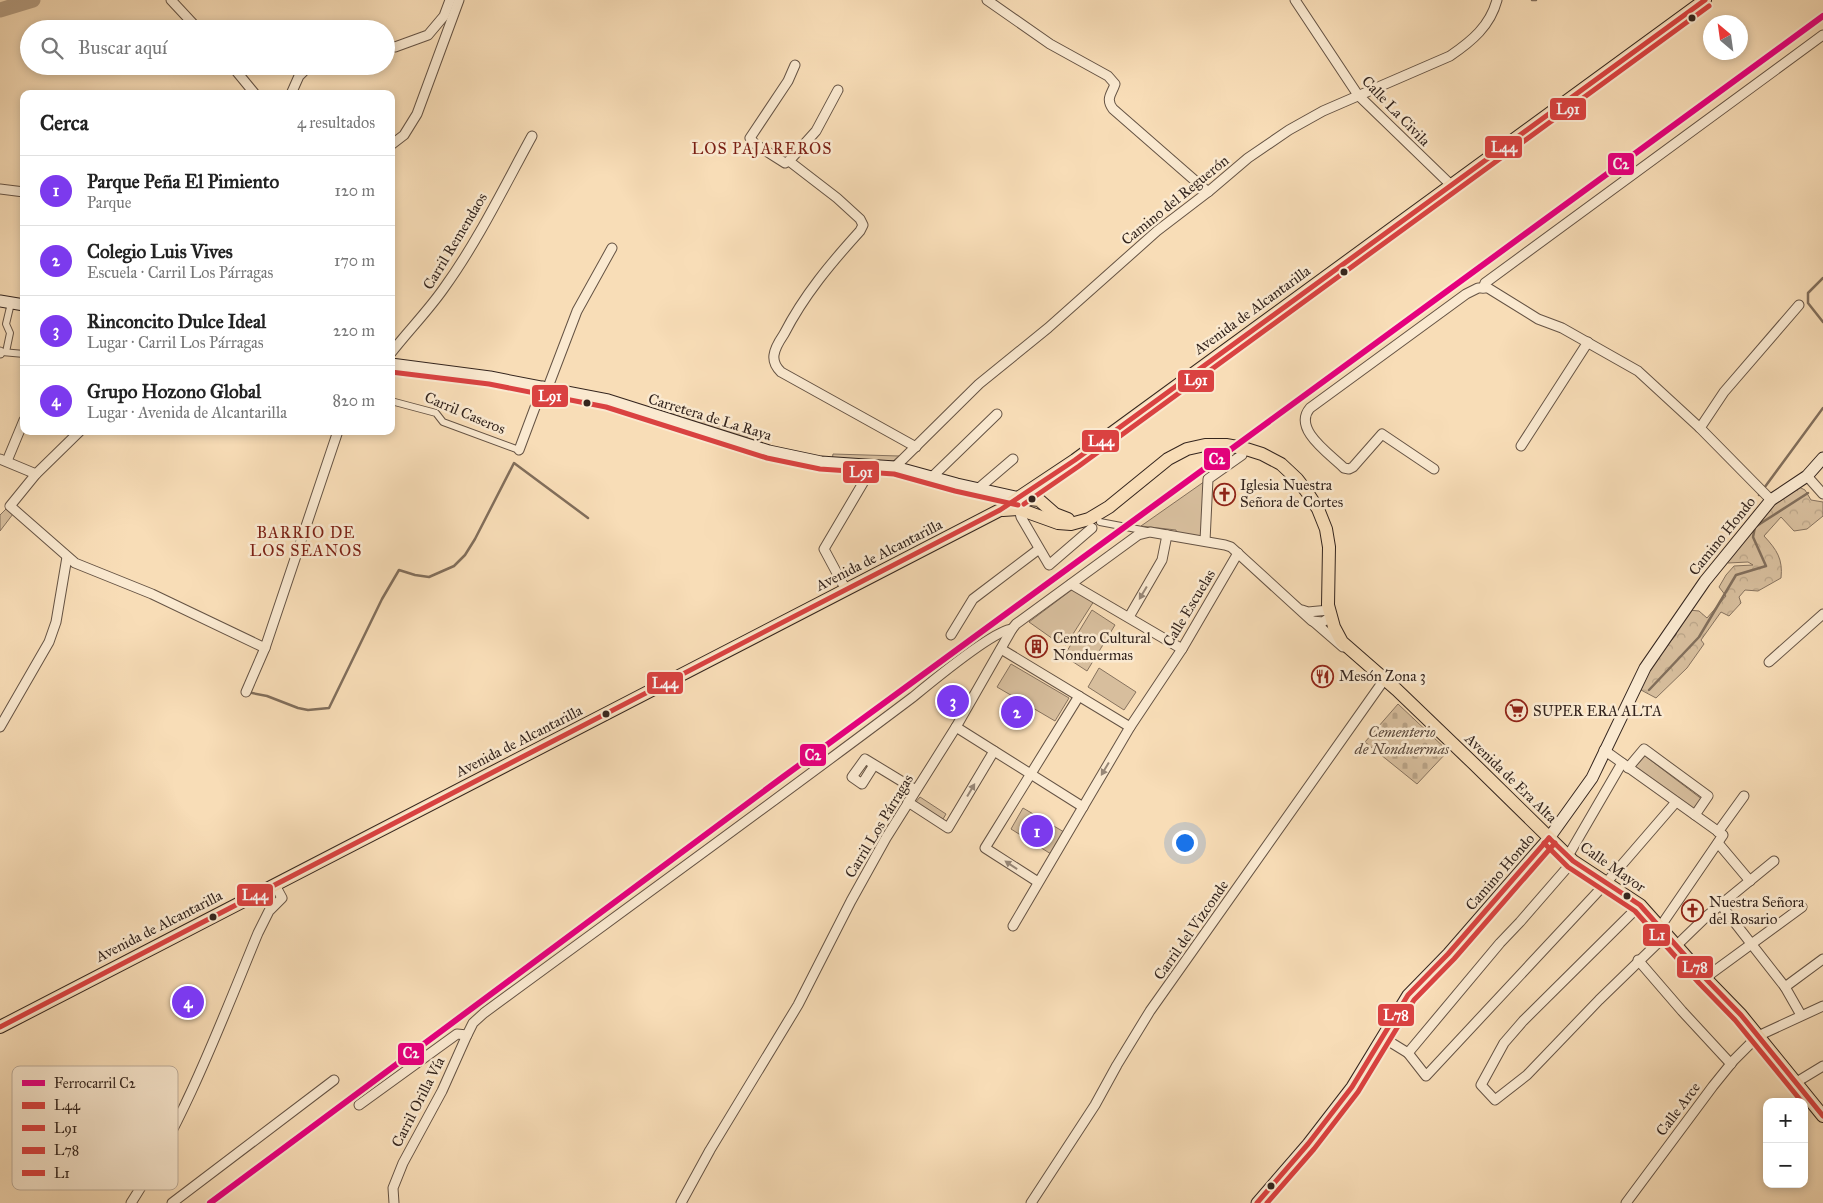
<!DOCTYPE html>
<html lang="es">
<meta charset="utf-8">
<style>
body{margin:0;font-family:"IM FELL Great Primer",serif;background:#f6f6f6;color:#222}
.controls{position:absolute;right:15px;bottom:15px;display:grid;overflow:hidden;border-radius:10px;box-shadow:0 2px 8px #0003}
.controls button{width:45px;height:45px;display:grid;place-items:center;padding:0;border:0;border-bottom:1px solid #e0e0e0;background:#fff;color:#222;font:25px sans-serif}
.compass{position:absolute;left:1703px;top:15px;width:45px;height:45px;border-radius:50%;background:#fff;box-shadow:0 2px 8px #0003;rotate:331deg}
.you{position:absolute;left:1184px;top:842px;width:18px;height:18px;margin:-12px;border:4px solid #fff;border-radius:50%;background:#1a73e8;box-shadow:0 0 0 8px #1a73e833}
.badge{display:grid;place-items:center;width:32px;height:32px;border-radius:50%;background:#7c3aed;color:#fff;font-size:16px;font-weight:700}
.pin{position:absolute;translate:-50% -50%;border:2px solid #fff;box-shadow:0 1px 5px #0006}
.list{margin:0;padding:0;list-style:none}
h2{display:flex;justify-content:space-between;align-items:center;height:65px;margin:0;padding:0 20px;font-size:21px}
h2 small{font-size:16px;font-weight:400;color:#767676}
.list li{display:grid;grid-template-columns:32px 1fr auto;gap:15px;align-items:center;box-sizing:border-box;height:70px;padding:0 20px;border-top:1px solid #e0e0e0}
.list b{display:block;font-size:19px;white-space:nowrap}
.list p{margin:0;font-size:16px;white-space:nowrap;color:#767676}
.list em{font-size:16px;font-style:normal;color:#767676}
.icon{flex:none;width:28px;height:28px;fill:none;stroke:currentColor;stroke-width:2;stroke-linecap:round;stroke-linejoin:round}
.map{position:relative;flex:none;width:1823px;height:1203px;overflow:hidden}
.search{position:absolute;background:#fff;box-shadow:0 2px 8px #0003;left:20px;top:20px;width:375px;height:55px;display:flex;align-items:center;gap:12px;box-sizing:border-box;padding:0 18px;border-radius:28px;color:#767676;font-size:19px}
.panel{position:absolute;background:#fff;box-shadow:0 2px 8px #0003;left:20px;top:90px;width:375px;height:345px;border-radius:10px}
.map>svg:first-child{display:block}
</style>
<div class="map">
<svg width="1823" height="1203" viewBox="0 0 1823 1203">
<defs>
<pattern id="forest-crowns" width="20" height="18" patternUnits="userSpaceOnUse" patternTransform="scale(1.25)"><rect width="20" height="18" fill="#d7be9d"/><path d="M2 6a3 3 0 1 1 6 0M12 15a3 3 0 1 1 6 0" fill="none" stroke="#b9a387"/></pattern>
<pattern id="cemetery-stones" width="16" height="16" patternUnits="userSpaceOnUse" patternTransform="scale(1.25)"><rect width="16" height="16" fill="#d7be9d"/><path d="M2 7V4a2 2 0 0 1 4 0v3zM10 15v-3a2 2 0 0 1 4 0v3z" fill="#b9a387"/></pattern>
</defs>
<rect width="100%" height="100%" fill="#f8ddb7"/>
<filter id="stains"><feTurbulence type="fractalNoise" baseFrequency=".004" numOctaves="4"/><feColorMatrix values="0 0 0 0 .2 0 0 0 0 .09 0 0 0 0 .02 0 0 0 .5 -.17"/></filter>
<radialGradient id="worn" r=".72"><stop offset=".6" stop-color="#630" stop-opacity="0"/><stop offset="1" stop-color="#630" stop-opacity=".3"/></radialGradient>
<path fill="url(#forest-crowns)" stroke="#86725e" d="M1799 487 1805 490 1811 500 1823 502V516L1807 529 1794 531 1781 517 1764 536C1777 550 1783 559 1781 578L1758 591 1745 590 1739 597 1741 603 1729 616 1721 612 1701 640 1704 644 1687 668 1656 698 1641 690 1645 676 1658 656 1676 635 1677 627 1689 610 1699 611 1707 618 1726 596 1719 587 1726 575 1734 566 1753 565 1748 562 1728 563 1724 560 1773 501Z"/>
<path fill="url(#cemetery-stones)" stroke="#86725e" d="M1398 704 1448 751 1417 784 1365 742Z"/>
<g fill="#d7be9d" stroke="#86725e">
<path d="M673 410 748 434 746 440 670 416Z"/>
<path d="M833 454 899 456 893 461 832 460Z"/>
<path d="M1208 479 1205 541 1178 537 1176 530 1141 526Z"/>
<path d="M6 509 13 514 0 531V515Z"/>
<path d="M1073 589 1094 601 1066 645 1053 639 1029 622Z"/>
<path d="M1092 610 1115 625 1087 671 1064 656Z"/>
<path d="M1011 664 1069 698 1055 721 997 687Z"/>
<path d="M1099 668 1136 692 1124 710 1088 687Z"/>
<path d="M1645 756 1703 800 1694 811 1635 767Z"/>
<path d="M920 797 946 814 943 819 915 803Z"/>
<path d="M1023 808 1064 832 1051 854 1011 829Z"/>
</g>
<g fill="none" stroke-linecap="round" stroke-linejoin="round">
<g stroke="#816e5b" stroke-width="2.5">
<path d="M1532 0H1536"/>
<path d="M1823 278 1808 293V303L1823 322"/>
<path d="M1759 495 1823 408"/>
<path d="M1649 690 1699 637 1736 575 1766 566 1753 537 1755 527 1808 493"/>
<path d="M247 692 267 696 298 708 308 710 329 708 382 599 399 570 415 575 429 577 454 566 465 555 475 539 514 463 588 518"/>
</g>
<path stroke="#b59e83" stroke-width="15" d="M0 10 33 0"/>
<defs>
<g id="pedestrian">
<path d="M2 352 24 354"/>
<path d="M6 352 10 333 6 324 11 303"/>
<path d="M391 401 436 413 443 422 519 450"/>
<path d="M1100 522 1147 531"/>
</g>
<g id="minor">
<path d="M171 0 198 29"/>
<path d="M987 0 1050 44 1108 76 1115 84C1112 94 1105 98 1113 109L1208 192"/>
<path d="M1295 0 1358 95 1451 185"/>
<path d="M386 46 395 47 428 35 444 16 450 0"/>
<path d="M795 65 788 81 750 138 755 144 785 163 789 161 837 198 860 219 863 225 860 231C831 263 804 295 784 334 780 340 775 347 774 355 773 362 776 367 781 372L916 447"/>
<path d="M232 66 255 94"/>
<path d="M291 94 299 76 309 66"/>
<path d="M391 145 404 135 417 114 459 0"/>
<path d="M789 161 816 131 838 90"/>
<path d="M0 189 24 192"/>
<path d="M1483 288 1485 283 1823 35"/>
<path d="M0 352V353"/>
<path d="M391 353C408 331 428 311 444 288 478 241 504 187 532 136"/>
<path d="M548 387 577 311 612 248"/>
<path d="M80 431 36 474 10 506 75 563 152 594 265 648 338 431"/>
<path d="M1521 446 1588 342"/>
<path d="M519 450 543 386"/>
<path d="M0 459 36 474"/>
<path d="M7 461 24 420"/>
<path d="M895 467 979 384 1048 328 1157 231 1208 192 1248 158 1289 130 1323 111 1450 56C1472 41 1490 26 1497 0"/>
<path d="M1434 469 1382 434 1353 467 1349 469 1344 468C1330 454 1292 429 1310 408L1466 294 1478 288H1488L1538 319 1562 328 1638 371 1700 428"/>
<path d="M933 476 997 414"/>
<path d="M1807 476 1823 494"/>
<path d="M979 488 1013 459"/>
<path d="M1771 500 1700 428 1724 392 1799 305"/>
<path d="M1019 509 1021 517 1049 565 1092 528"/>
<path d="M1205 541 1208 479 1242 455"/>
<path d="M1071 584 1182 649"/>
<path d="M846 590 824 549 873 466"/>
<path d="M1302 610 1308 612 1329 610"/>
<path d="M1129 617 1162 560 1167 535"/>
<path d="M1313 621 1343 647"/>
<path d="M951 635 973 599 1039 549"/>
<path d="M1001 649 1130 727"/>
<path d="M1769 662 1823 614"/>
<path d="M246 692 265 648"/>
<path d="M0 727 49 642 56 622 67 557"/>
<path d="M956 727 1083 807"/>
<path d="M1604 750 1723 835 1660 927"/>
<path d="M874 765 862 784 852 777 865 759 916 790"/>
<path d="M1628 768 1644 749 1708 796 1695 815"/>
<path d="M908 802 948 828 994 751"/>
<path d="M1718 832 1744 796"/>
<path d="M1718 843 1750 881"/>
<path d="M1568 856 1622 763"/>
<path d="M1038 882 985 848 1079 696"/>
<path d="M1640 905 1523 1021 1504 1043 1481 1085 1495 1100 1527 1075 1599 1000 1666 935"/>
<path d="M1721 905 1785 987 1801 1015"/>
<path d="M1013 926 1130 727 1182 649 1238 553"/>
<path d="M1676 946 1708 915 1774 861"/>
<path d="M1638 960 1682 1011 1731 1064"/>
<path d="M1705 978 1802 907"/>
<path d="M1785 987 1823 959"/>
<path d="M1382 1037 1408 1053 1500 943 1520 922 1573 861"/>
<path d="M1408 1053 1426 1076 1606 883 1676 802"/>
<path d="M1795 1083 1823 1066"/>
<path d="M359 1105 457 1034 467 1035"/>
<path d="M131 1203C185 1119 220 1025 258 933L269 911 282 898 275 885"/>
<path d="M172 1203 334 1080"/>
<path d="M394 1203 393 1188 403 1163 442 1091 467 1035 473 1023 484 1013C627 908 771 804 913 697 930 683 994 630 1012 629"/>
<path d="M681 1203 710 1150 798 1005 851 901 886 838 956 727 1012 629 1016 624 1138 535 1150 532 1225 545 1231 547 1312 621 1323 622 1331 616"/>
<path d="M1031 1203 1095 1105 1117 1065 1150 1011 1384 680"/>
<path d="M1626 1203 1713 1086 1734 1060 1758 1036 1823 1006"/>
</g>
<g id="secondary">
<path d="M0 301 24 305"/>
<path d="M391 364 490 377 608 400 769 451 821 462 895 467 957 484 1020 498"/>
<path d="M1257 1203 1308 1144 1352 1087 1408 995 1448 954 1549 838 1592 778 1645 668 1705 581 1771 500 1807 476 1823 458"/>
</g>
<g id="primary">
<path d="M1020 498 1039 500 1055 514 1068 519"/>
<path d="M1003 510 1019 509 1058 523 1071 524 1089 519 1109 507 1168 459 1187 449 1205 445H1226L1243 448 1262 454 1281 464 1297 479 1307 492 1318 509 1326 529 1329 547 1328 605 1334 627 1342 642 1397 690 1474 764 1573 861 1640 905 1705 978 1741 1015 1823 1116"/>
<path d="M0 1027 1000 510 1075 460 1705 0"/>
</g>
</defs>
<use href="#pedestrian" stroke="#655344" stroke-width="8"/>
<use href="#minor" stroke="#655344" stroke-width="11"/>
<use href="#secondary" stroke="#34251e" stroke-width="13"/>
<use href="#primary" stroke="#34251e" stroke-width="14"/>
<use href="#pedestrian" stroke="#fae9d0" stroke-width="6"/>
<use href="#minor" stroke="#fae9d0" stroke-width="9"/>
<use href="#secondary" stroke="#fae9d0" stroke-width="11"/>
<use href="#primary" stroke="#f8ddb7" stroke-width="12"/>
<defs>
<path id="bus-1" d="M0 1027 1000 510 1075 460 1705 0"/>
<g id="bus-2">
<path d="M391 372 489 384 606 407 767 458 820 469 894 474 955 491 1018 505"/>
<path d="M1024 504 1079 466 1709 6"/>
</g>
<g id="bus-3">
<path d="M1549 838 1573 861 1640 905 1705 978 1741 1015 1823 1116"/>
<path d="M1257 1203 1308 1144 1352 1087 1408 995 1448 954 1549 838"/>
</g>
<g id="bus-4">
<path d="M1544 843 1568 867 1635 911 1699 983 1735 1020 1802 1102"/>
<path d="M1267 1203 1314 1149 1358 1092 1414 1000 1454 959 1555 843"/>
</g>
</defs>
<use href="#bus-1" stroke="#fae9d0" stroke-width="9"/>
<use href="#bus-2" stroke="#fae9d0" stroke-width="9"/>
<use href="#bus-3" stroke="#fae9d0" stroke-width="9"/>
<use href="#bus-4" stroke="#fae9d0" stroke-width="9"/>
<use href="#bus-1" stroke="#da4241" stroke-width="5"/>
<use href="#bus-2" stroke="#da4241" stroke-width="5"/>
<use href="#bus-3" stroke="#da4241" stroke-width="5"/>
<use href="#bus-4" stroke="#da4240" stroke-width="5"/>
<defs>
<path id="rail-1" d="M210 1203 783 777 1823 16"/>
</defs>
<use href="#rail-1" stroke="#fae9d0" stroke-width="10"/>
<use href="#rail-1" stroke="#e5007d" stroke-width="6"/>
</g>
<defs><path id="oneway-solid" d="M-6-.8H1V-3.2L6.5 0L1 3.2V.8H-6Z" transform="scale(1.25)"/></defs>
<g fill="#978777">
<use href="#oneway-solid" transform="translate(1143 593) rotate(121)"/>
<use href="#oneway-solid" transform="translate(1105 769) rotate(121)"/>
<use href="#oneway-solid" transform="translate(971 790) rotate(-59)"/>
<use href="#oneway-solid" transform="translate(1011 865) rotate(-146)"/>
</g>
<defs>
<symbol id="church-ring" viewBox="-11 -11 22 22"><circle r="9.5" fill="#fae9d0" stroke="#8f2418" stroke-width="1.5"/><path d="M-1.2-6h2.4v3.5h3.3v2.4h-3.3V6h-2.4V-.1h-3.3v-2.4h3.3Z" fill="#8f2418"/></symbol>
<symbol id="building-ring" viewBox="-11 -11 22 22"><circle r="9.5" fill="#fae9d0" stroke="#8f2418" stroke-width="1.5"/><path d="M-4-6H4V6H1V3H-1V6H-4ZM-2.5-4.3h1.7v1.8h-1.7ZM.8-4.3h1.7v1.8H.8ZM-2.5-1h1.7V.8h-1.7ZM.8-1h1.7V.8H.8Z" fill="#8f2418"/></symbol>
<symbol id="restaurant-ring" viewBox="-11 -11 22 22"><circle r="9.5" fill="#fae9d0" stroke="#8f2418" stroke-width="1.5"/><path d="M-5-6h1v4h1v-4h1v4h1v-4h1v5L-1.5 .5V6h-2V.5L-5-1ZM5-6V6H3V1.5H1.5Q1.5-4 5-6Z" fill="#8f2418"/></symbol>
<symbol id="supermarket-ring" viewBox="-11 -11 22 22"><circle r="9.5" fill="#fae9d0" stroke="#8f2418" stroke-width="1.5"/><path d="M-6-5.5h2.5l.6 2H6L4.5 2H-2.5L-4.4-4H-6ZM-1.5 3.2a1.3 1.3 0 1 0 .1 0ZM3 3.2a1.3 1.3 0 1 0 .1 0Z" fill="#8f2418"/></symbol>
</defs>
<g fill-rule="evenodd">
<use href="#church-ring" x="1212" y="482" width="25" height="25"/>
<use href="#building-ring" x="1024" y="634" width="25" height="25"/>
<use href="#restaurant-ring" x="1310" y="664" width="25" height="25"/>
<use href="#supermarket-ring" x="1504" y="698" width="25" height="25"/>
<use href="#church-ring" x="1680" y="898" width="25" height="25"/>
</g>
<g fill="#34251e" stroke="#fae9d0" stroke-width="2">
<circle cx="1692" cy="18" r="4.5"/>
<circle cx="1344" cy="272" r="4.5"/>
<circle cx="587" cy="403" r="4.5"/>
<circle cx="1032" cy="499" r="4.5"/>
<circle cx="606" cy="714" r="4.5"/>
<circle cx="1627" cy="896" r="4.5"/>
<circle cx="213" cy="917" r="4.5"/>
<circle cx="1271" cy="1186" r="4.5"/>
</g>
<g text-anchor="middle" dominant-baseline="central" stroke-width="5" stroke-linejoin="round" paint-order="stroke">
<g font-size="15" fill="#34251e" stroke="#fae9d0">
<text transform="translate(1396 111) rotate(46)">Calle La Civila</text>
<text transform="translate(1175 200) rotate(-39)">Camino del Reguerón</text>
<text transform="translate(455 241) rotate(-59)">Carril Remendaos</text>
<text transform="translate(1252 310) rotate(-36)">Avenida de Alcantarilla</text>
<text transform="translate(465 413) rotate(23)">Carril Caseros</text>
<text transform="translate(710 417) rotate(17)">Carretera de La Raya</text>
<text transform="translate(1722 536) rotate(-51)">Camino Hondo</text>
<text transform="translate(879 555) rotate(-27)">Avenida de Alcantarilla</text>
<text transform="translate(1189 608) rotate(-59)">Calle Escuelas</text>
<text transform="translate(519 741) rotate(-27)">Avenida de Alcantarilla</text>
<text transform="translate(1511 778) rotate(44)">Avenida de Era Alta</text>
<text transform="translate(879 826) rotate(-59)">Carril Los Párragas</text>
<text transform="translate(1613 867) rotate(35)">Calle Mayor</text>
<text transform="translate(1500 872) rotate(-49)">Camino Hondo</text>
<text transform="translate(159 926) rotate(-27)">Avenida de Alcantarilla</text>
<text transform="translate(1191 930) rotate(-55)">Carril del Vizconde</text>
<text transform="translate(418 1102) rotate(-63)">Carril Orilla Vía</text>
<text transform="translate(1678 1109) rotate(-53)">Calle Arce</text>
</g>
<g font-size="15" fill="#34251e" stroke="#fae9d0" text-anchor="start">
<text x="1240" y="485">Iglesia Nuestra<tspan x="1240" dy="17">Señora de Cortes</tspan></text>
<text x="1053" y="638">Centro Cultural<tspan x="1053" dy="17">Nonduermas</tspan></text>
<text x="1339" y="676">Mesón Zona 3</text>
<text x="1533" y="711">SUPER ERA ALTA</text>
<text x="1709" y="902">Nuestra Señora<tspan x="1709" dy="17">del Rosario</tspan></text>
</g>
<g font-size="15" font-style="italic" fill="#5d4b3e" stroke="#fae9d0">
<text x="1402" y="732">Cementerio<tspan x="1402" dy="17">de Nonduermas</tspan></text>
</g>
<g font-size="16" letter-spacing="1" fill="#7a1f14" stroke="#fae9d0">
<text x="762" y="148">LOS PAJAREROS</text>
<text x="306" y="532">BARRIO DE<tspan x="306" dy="18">LOS SEANOS</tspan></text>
</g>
</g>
<rect x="12" y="1066" width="166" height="124" rx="8" fill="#fae9d0" stroke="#bfae9b" stroke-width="1"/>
<rect x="22" y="1080" width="23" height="6" fill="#e5007d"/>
<rect x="22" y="1102" width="23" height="7" fill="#da4241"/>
<rect x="22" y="1125" width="23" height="6" fill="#da4241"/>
<rect x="22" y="1147" width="23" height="7" fill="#da4241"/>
<rect x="22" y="1170" width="23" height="6" fill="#da4240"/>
<g font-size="14" fill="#34251e">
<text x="54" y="1088">Ferrocarril C2</text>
<text x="54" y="1110">L44</text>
<text x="54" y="1133">L91</text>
<text x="54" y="1155">L78</text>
<text x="54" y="1178">L1</text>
</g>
<g stroke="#fae9d0" stroke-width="2">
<rect x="1549" y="97" width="38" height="24" rx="5" fill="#da4241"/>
<rect x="1484" y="135" width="39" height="24" rx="5" fill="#da4241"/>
<rect x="1607" y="152" width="28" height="24" rx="5" fill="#e5007d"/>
<rect x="1177" y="369" width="38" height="24" rx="5" fill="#da4241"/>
<rect x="531" y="384" width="38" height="24" rx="5" fill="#da4241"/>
<rect x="1081" y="429" width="39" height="24" rx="5" fill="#da4241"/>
<rect x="1203" y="447" width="28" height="24" rx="5" fill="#e5007d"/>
<rect x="842" y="460" width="38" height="24" rx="5" fill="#da4241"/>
<rect x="646" y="671" width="38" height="24" rx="5" fill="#da4241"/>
<rect x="799" y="743" width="28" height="24" rx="5" fill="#e5007d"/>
<rect x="236" y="883" width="38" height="24" rx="5" fill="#da4241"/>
<rect x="1642" y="923" width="29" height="24" rx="5" fill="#da4240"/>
<rect x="1676" y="955" width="38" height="24" rx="5" fill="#da4241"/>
<rect x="1377" y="1003" width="38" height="24" rx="5" fill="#da4241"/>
<rect x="397" y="1042" width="28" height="24" rx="5" fill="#e5007d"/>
</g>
<g font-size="14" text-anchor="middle" font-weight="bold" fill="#fff">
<text x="1568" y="114">L91</text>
<text x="1504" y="152">L44</text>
<text x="1621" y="169">C2</text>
<text x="1196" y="385">L91</text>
<text x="550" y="401">L91</text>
<text x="1101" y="446">L44</text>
<text x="1217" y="464">C2</text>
<text x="861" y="477">L91</text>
<text x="665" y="688">L44</text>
<text x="813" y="760">C2</text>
<text x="255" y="900">L44</text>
<text x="1657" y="940">L1</text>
<text x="1695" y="972">L78</text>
<text x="1396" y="1020">L78</text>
<text x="411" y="1058">C2</text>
</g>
<rect width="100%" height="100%" filter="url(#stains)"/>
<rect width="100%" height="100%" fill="url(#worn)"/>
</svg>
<div class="controls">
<button>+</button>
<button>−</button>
</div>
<svg class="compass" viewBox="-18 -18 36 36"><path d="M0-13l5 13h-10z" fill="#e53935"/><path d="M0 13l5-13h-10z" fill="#767676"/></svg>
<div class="you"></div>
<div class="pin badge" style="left:1037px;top:831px">1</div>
<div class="pin badge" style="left:1017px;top:712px">2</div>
<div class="pin badge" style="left:953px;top:701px">3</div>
<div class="pin badge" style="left:188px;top:1002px">4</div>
<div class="search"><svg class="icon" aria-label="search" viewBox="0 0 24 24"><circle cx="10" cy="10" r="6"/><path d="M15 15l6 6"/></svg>Buscar aquí</div>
<section class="panel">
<h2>Cerca<small>4 resultados</small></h2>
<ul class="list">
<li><span class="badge">1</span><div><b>Parque Peña El Pimiento</b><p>Parque</p></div><em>120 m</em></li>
<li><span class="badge">2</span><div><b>Colegio Luis Vives</b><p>Escuela · Carril Los Párragas</p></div><em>170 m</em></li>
<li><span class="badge">3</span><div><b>Rinconcito Dulce Ideal</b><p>Lugar · Carril Los Párragas</p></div><em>220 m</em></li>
<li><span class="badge">4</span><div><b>Grupo Hozono Global</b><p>Lugar · Avenida de Alcantarilla</p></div><em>820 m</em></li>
</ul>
</section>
</div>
